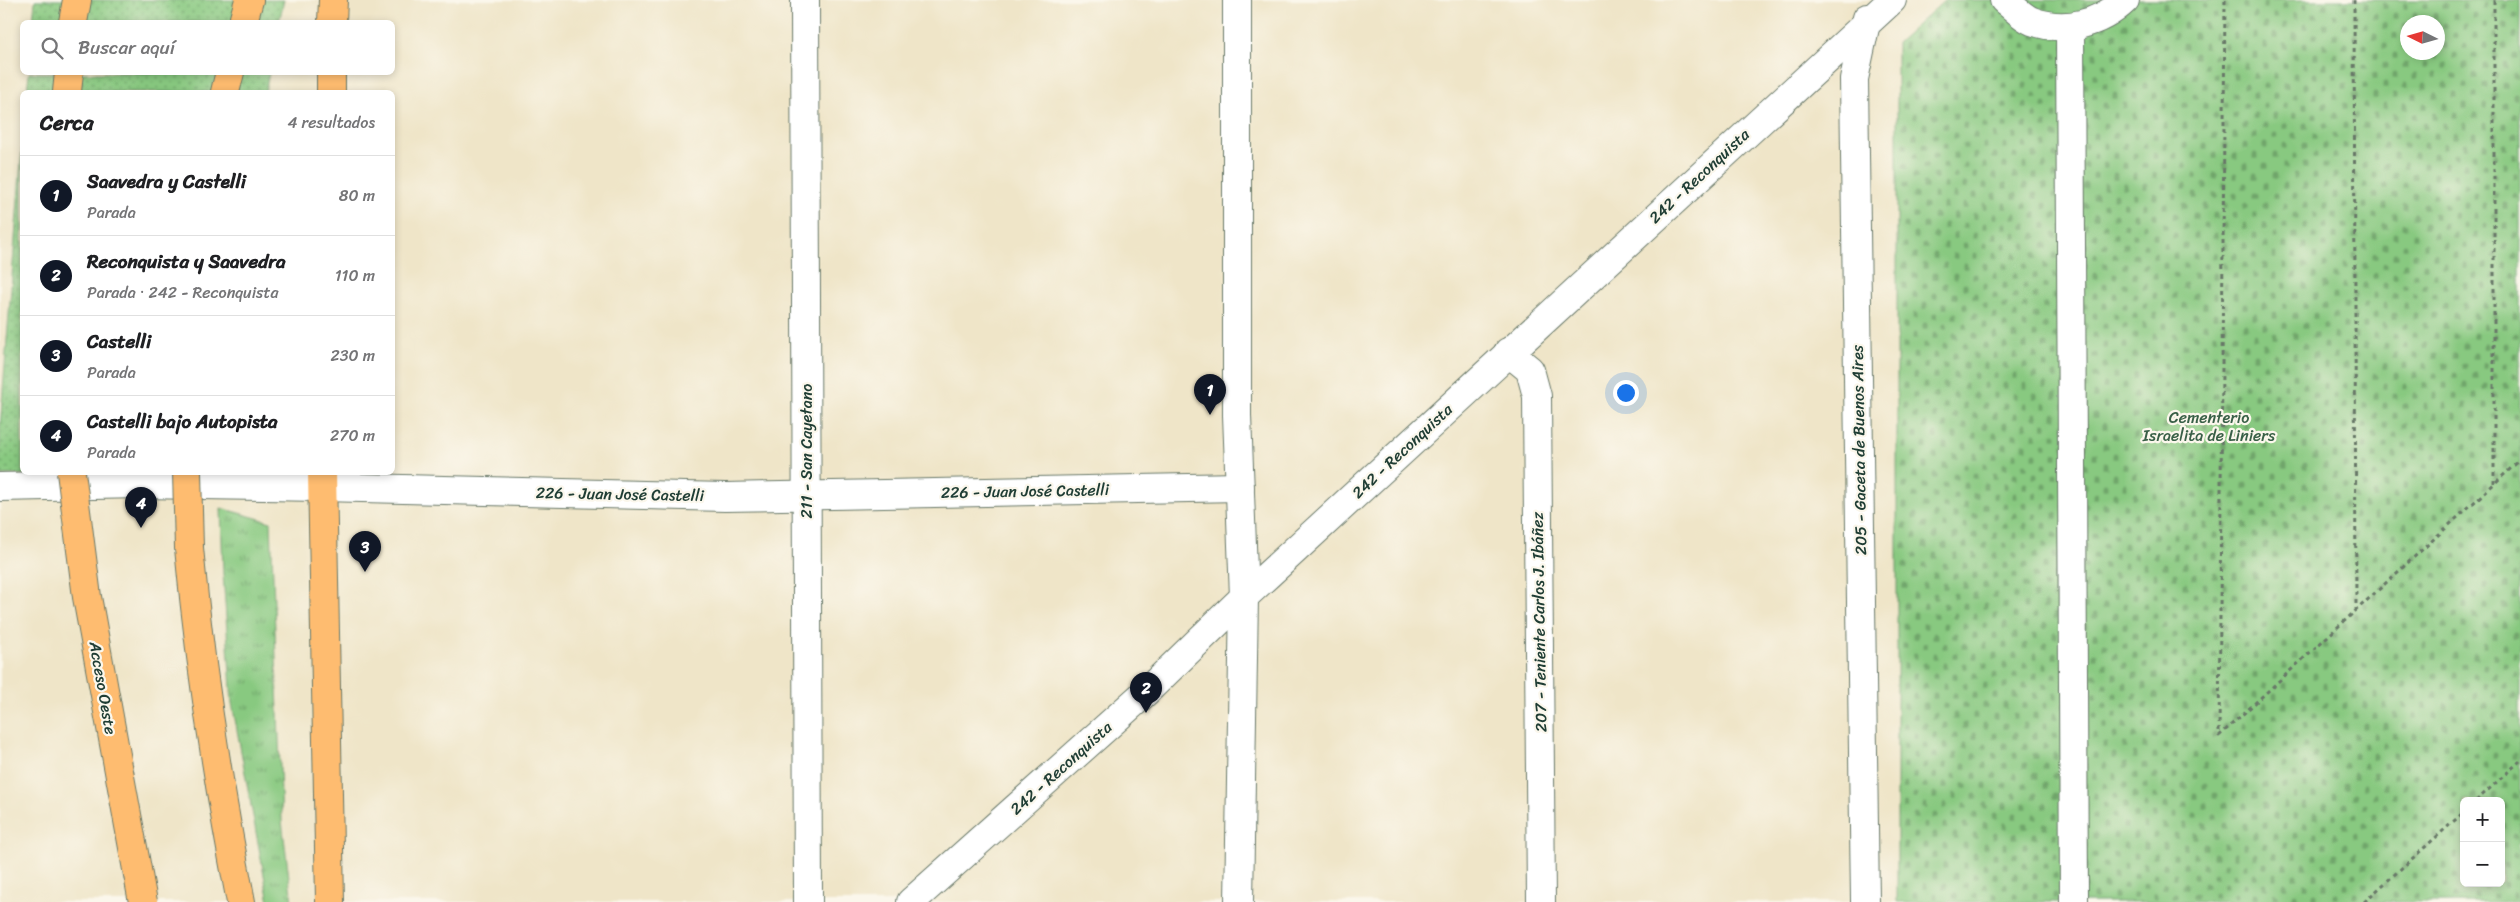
<!DOCTYPE html>
<html lang="es">
<meta charset="utf-8">
<style>
body{margin:0;font-family:Sriracha,sans-serif;background:#f2f2f2;color:#202124}
.controls{position:absolute;right:15px;bottom:15px;display:grid;overflow:hidden;border-radius:8px;box-shadow:0 2px 8px #0003}
.controls button{width:45px;height:45px;display:grid;place-items:center;padding:0;border:0;border-bottom:1px solid #e0e0e0;background:#fff;color:#202124;font:25px sans-serif}
.compass{position:absolute;left:2400px;top:15px;width:45px;height:45px;border-radius:50%;background:#fff;box-shadow:0 2px 8px #0003;rotate:275deg}
.you{position:absolute;left:1625px;top:392px;width:18px;height:18px;margin:-12px;border:4px solid #fff;border-radius:50%;background:#1a73e8;box-shadow:0 0 0 8px #1a73e833}
.badge{display:grid;place-items:center;width:32px;height:32px;border-radius:50%;background:#111827;color:#fff;font-size:16px;font-weight:700}
.pin{position:absolute;translate:-50% -41px;filter:drop-shadow(0 1px 2px #0008)}
.pin::after{content:'';position:absolute;top:26px;width:18px;height:15px;background:inherit;clip-path:polygon(0 0,100% 0,50% 100%)}
.list{margin:0;padding:0;list-style:none}
h2{display:flex;justify-content:space-between;align-items:center;height:65px;margin:0;padding:0 20px;font-size:21px}
h2 small{font-size:16px;font-weight:400;color:#757577}
.list li{display:grid;grid-template-columns:32px 1fr auto;gap:15px;align-items:center;box-sizing:border-box;height:80px;padding:0 20px;border-top:1px solid #e0e0e0}
.list b{display:block;font-size:19px;white-space:nowrap}
.list p{margin:0;font-size:16px;white-space:nowrap;color:#757577}
.list em{font-size:16px;font-style:normal;color:#757577}
.icon{flex:none;width:28px;height:28px;fill:none;stroke:currentColor;stroke-width:2;stroke-linecap:round;stroke-linejoin:round}
.map{position:relative;flex:none;width:2520px;height:902px;overflow:hidden}
.search{position:absolute;background:#fff;box-shadow:0 2px 8px #0003;left:20px;top:20px;width:375px;height:55px;display:flex;align-items:center;gap:12px;box-sizing:border-box;padding:0 18px;border-radius:8px;color:#757577;font-size:19px}
.panel{position:absolute;background:#fff;box-shadow:0 2px 8px #0003;left:20px;top:90px;width:375px;height:385px;border-radius:8px}
.map>svg:first-child{display:block}
</style>
<div class="map">
<svg width="2520" height="902" viewBox="0 0 2520 902">
<defs>
<pattern id="grass-tufts" width="24" height="20" patternUnits="userSpaceOnUse" patternTransform="scale(1.25)"><rect width="24" height="20" fill="#88c980"/><path d="M3 7l-1-3M5 7V3M7 7l1-3M15 17l-1-3M17 17v-4M19 17l1-3" fill="none" stroke="#6fa46a"/></pattern>
<pattern id="cemetery-stones" width="16" height="16" patternUnits="userSpaceOnUse" patternTransform="scale(1.25)"><rect width="16" height="16" fill="#88c980"/><path d="M2 7V4a2 2 0 0 1 4 0v3zM10 15v-3a2 2 0 0 1 4 0v3z" fill="#6fa46a"/></pattern>
<pattern id="park-dots" width="8" height="8" patternUnits="userSpaceOnUse" patternTransform="scale(1.25)"><rect width="8" height="8" fill="#88c980"/><path d="M2 2h.1M6 6h.1" fill="none" stroke="#6fa46a" stroke-width="1.8" stroke-linecap="round"/></pattern>
</defs>
<rect width="100%" height="100%" fill="#fbf7ec"/>
<filter id="ink" filterUnits="userSpaceOnUse"><feTurbulence type="fractalNoise" baseFrequency=".02" numOctaves="2"/><feDisplacementMap in="SourceGraphic" scale="10" xChannelSelector="R" yChannelSelector="G"/><feConvolveMatrix kernelMatrix="1 2 1 2 8 2 1 2 1" color-interpolation-filters="sRGB"/></filter>
<filter id="wash" filterUnits="userSpaceOnUse"><feTurbulence type="fractalNoise" baseFrequency=".0096" numOctaves="4" result="noise"/><feDisplacementMap in="SourceGraphic" scale="20" xChannelSelector="R" yChannelSelector="G"/><feGaussianBlur stdDeviation="1.12" result="paint"/><feColorMatrix in="noise" values="0 0 0 0 0 0 0 0 0 0 0 0 0 0 0 0 0 1.4 0 .05"/><feComposite in="paint" operator="in"/></filter>
<g filter="url(#wash)">
<rect width="100%" height="100%" fill="#efe5c8"/>
<path fill="url(#grass-tufts)" stroke="#54835a" d="M221 508 271 522 282 821 292 902H269L232 703 223 574Z"/>
<path fill="url(#cemetery-stones)" stroke="#54835a" fill-rule="evenodd" d="M1945 0H2520V902H1897V43ZM2408 22H2438V52H2408ZM2464 801H2501V883H2464Z"/>
<g fill="url(#park-dots)" stroke="#54835a">
<path d="M35 0H284L279 22H33Z"/>
<path d="M29 73H269L265 92H27Z"/>
<path d="M22 149V472H167L0 475V428Z"/>
</g>
</g>
<g filter="url(#ink)">
<g fill="none" stroke-linecap="round" stroke-linejoin="round">
<defs>
<g id="minor">
<path d="M805 0 808 902"/>
<path d="M1237 0V415L1244 597 1239 902"/>
<path d="M2004 0C2012 6 2022 17 2032 21 2065 33 2100 24 2125 0"/>
<path d="M2070 26 2074 902"/>
<path d="M1508 352 1530 370 1537 396 1541 902"/>
<path d="M0 487 140 484 321 487 725 497 1240 487"/>
<path d="M911 902 1147 691 1244 597 1892 0"/>
<path d="M1865 902 1854 79 1867 18"/>
</g>
<g id="major">
<path d="M332 22 333 0"/>
<path d="M331 92V72"/>
<path d="M322 472 330 902"/>
</g>
<g id="highway">
<path d="M73 22 77 0"/>
<path d="M243 22 249 0"/>
<path d="M67 92 69 72"/>
<path d="M225 92 230 72"/>
<path d="M189 548C200 668 218 784 241 902"/>
</g>
</defs>
<use href="#minor" stroke="#687868" stroke-width="30"/>
<use href="#major" stroke="#687868" stroke-width="30"/>
<use href="#highway" stroke="#687868" stroke-width="30"/>
<g stroke="#687868" stroke-width="3" stroke-dasharray="4 4" stroke-linecap="butt">
<path d="M2225 0 2219 736 2520 460"/>
<path d="M2354 0 2356 609"/>
<path d="M2494 0V483"/>
<path d="M2476 801 2520 761"/>
<path d="M2364 902 2464 812"/>
</g>
<use href="#minor" stroke="#fff" stroke-width="28"/>
<use href="#major" stroke="#febc70" stroke-width="28"/>
<use href="#highway" stroke="#febc70" stroke-width="28"/>
<defs>
<g id="highway-bridge">
<path d="M71 472 87 597 143 902"/>
<path d="M187 472 189 548"/>
</g>
</defs>
<use href="#highway-bridge" stroke="#687868" stroke-width="30" stroke-linecap="butt"/>
<use href="#highway-bridge" stroke="#febc70" stroke-width="28"/>
</g>
</g>
<g text-anchor="middle" dominant-baseline="central" stroke-width="4.5" stroke-linejoin="round" paint-order="stroke">
<g font-size="16" fill="#1f3d34" stroke="#fbf7ec">
<text transform="translate(1699 176) rotate(-43)">242 - Reconquista</text>
<text transform="translate(1859 450) rotate(-91)">205 - Gaceta de Buenos Aires</text>
<text transform="translate(806 451) rotate(-90)">211 - San Cayetano</text>
<text transform="translate(1402 451) rotate(-43)">242 - Reconquista</text>
<text transform="translate(1025 491) rotate(-1)">226 - Juan José Castelli</text>
<text transform="translate(620 494) rotate(1)">226 - Juan José Castelli</text>
<text transform="translate(1539 622) rotate(-91)">207 - Teniente Carlos J. Ibáñez</text>
<text transform="translate(103 688) rotate(80)">Acceso Oeste</text>
<text transform="translate(1061 768) rotate(-42)">242 - Reconquista</text>
</g>
<g font-size="16" fill="#396047" stroke="#fbf7ec">
<text x="2209" y="417">Cementerio<tspan x="2209" dy="18">Israelita de Liniers</tspan></text>
</g>
</g>
</svg>
<div class="controls">
<button>+</button>
<button>−</button>
</div>
<svg class="compass" viewBox="-18 -18 36 36"><path d="M0-13l5 13h-10z" fill="#e53935"/><path d="M0 13l5-13h-10z" fill="#757577"/></svg>
<div class="you"></div>
<div class="pin badge" style="left:1210px;top:415px">1</div>
<div class="pin badge" style="left:1146px;top:713px">2</div>
<div class="pin badge" style="left:365px;top:572px">3</div>
<div class="pin badge" style="left:141px;top:528px">4</div>
<div class="search"><svg class="icon" aria-label="search" viewBox="0 0 24 24"><circle cx="10" cy="10" r="6"/><path d="M15 15l6 6"/></svg>Buscar aquí</div>
<section class="panel">
<h2>Cerca<small>4 resultados</small></h2>
<ul class="list">
<li><span class="badge">1</span><div><b>Saavedra y Castelli</b><p>Parada</p></div><em>80 m</em></li>
<li><span class="badge">2</span><div><b>Reconquista y Saavedra</b><p>Parada · 242 - Reconquista</p></div><em>110 m</em></li>
<li><span class="badge">3</span><div><b>Castelli</b><p>Parada</p></div><em>230 m</em></li>
<li><span class="badge">4</span><div><b>Castelli bajo Autopista</b><p>Parada</p></div><em>270 m</em></li>
</ul>
</section>
</div>
